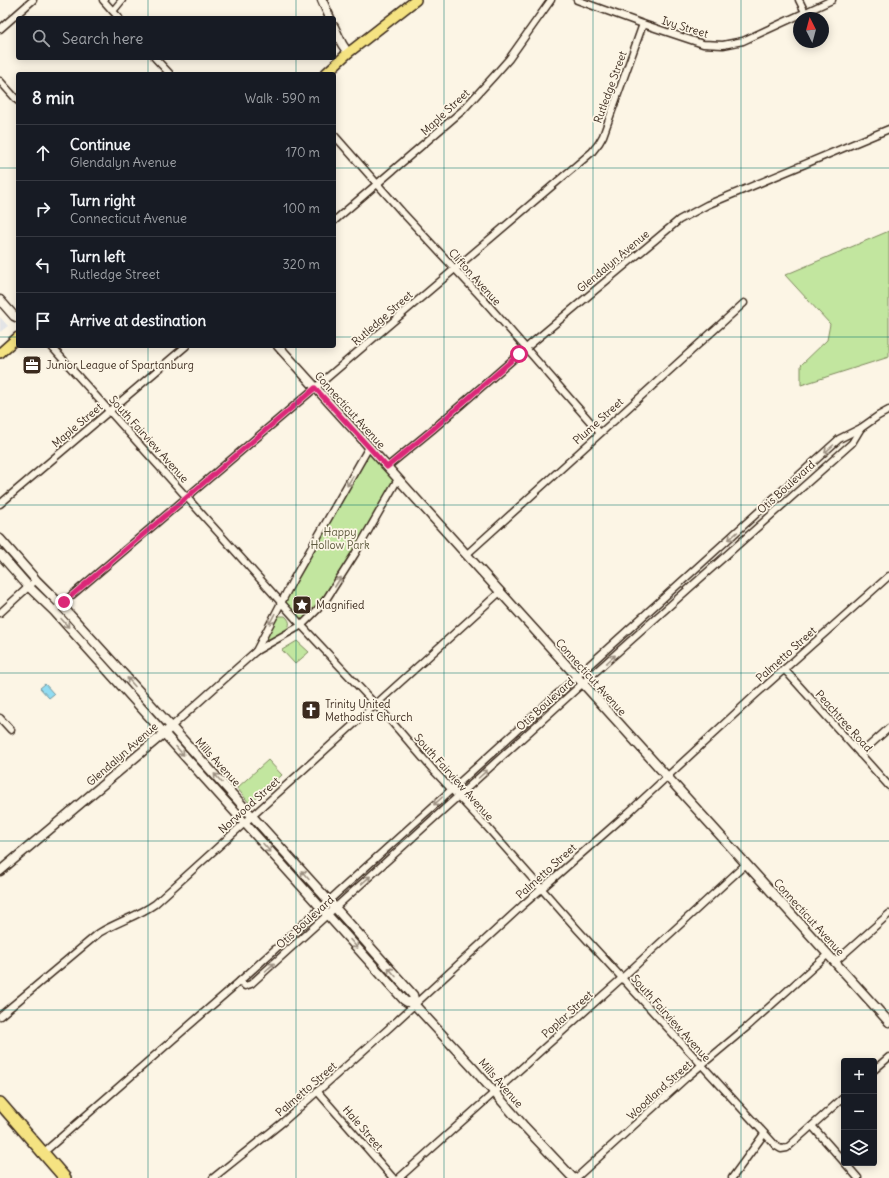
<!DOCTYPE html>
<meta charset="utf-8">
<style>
body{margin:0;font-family:Delius,sans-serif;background:#20242c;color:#f1f3f6}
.controls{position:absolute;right:12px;bottom:12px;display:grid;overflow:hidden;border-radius:4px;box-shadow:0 2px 10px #0003}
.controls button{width:36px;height:36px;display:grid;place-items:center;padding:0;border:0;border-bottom:1px solid #363941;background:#171b24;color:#f1f3f6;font:20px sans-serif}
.compass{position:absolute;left:793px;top:12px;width:36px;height:36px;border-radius:50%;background:#171b24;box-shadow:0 2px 10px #0003;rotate:354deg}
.stop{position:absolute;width:12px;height:12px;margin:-9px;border:3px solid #db2777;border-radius:50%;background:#fff}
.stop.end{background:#db2777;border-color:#fff;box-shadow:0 1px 4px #0008}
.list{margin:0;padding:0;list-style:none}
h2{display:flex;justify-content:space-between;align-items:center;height:52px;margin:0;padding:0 16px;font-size:17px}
h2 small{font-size:13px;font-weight:400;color:#9ea1a6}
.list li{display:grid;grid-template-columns:26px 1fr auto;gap:12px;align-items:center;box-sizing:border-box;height:56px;padding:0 16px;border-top:1px solid #363941}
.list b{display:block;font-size:15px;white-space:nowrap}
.list p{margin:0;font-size:13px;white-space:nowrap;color:#9ea1a6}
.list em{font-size:13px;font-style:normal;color:#9ea1a6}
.icon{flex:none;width:22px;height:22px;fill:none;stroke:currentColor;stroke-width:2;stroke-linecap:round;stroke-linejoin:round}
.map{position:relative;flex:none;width:889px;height:1178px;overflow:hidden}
.search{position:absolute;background:#171b24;box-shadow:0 2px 10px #0003;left:16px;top:16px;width:320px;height:44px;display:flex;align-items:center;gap:10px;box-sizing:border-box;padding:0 14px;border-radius:4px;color:#9ea1a6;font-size:15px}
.panel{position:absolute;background:#171b24;box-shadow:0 2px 10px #0003;left:16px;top:72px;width:320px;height:276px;border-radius:4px}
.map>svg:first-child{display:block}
</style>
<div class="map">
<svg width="889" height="1178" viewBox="0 0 889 1178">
<rect width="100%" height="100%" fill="#fcf5e5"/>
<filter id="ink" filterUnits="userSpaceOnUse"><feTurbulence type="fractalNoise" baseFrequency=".025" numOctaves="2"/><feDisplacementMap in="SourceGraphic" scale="8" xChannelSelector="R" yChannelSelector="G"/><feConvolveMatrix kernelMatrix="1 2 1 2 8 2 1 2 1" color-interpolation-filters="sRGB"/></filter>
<g filter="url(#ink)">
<path fill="#e3e4e6" d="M0 317 8 326 0 332Z"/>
<g fill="#c2e69f" stroke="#7e885e">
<path d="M889 231V357L801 385V365L827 340 830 324 785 275Z"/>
<path d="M369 447 398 479 327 598 302 625 281 602Z"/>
<path d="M280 616H285C299 628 276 636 266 642L265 641 276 618Z"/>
<path d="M297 641 309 652 295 664 282 650Z"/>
<path d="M268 760 282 775 250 804 237 788Z"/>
</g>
<path fill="#91dcf2" stroke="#6f959d" d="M45 684 54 694 49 698 40 688Z"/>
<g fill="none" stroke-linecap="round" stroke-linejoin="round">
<defs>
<g id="street">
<path d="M103 0 119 18"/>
<path d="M577 0 643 24 703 44 723 45 743 41 832 0"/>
<path d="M799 0 805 12"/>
<path d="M113 11 122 0"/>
<path d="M0 29 33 0"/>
<path d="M155 58 170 74"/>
<path d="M0 81 18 101"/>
<path d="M334 135 402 212 482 298 600 433"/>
<path d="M334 221 463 110 494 76 509 59 551 0"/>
<path d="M51 346 304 628 390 720 435 772 487 827 578 930 776 1146 781 1149 787 1148 844 1097"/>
<path d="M387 467 432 430 532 343 679 220 707 205 889 129"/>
<path d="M0 504 186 346"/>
<path d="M466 555 744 303"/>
<path d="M58 607 592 152 599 143 603 136 643 24"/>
<path d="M0 613 36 580"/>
<path d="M256 651 293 580 369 447"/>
<path d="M784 669 889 786"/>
<path d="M0 718 11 730"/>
<path d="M171 727 256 651 302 625 317 610 327 598 355 554 398 479"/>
<path d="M860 754 889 728"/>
<path d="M835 962 889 914"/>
<path d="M240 981 245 986 251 984 582 684 852 443 861 428"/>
<path d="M0 1016 99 933C117 922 138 916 155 904L500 592"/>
<path d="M874 1070 889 1057"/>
<path d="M317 1091 393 1178"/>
<path d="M812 1126 844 1162"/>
<path d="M43 1153 240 981 839 439 861 428 878 416 889 410"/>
<path d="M845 1163 858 1178"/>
<path d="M213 1178 283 1122 388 1029 523 905 629 812 753 697 889 576"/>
<path d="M399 1178 622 978 746 864"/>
<path d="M576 1178 686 1078 747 1027 828 954"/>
<path d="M732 1178 764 1134"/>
</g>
<g id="secondary">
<path d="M322 0 330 18"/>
<path d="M334 27 342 44 348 53"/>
<path d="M0 300 14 316 18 318"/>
<path d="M278 346 889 1022"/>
<path d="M0 539 36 580 61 605 348 922 413 995 414 999 412 1002"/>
<path d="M0 554 28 586 54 611 404 1000 407 1002H412L472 1067 523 1125 573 1178"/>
<path d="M0 871 168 730"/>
</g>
<g id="primary">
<path d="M325 74 348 53 416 0"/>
<path d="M0 353 18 337"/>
</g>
<path id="highway" d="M0 1103 65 1178"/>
</defs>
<use href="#street" stroke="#3b2a1e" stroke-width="9"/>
<use href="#secondary" stroke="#3b2a1e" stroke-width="11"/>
<use href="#primary" stroke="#3b2a1e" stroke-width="12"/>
<use href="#highway" stroke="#3b2a1e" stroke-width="14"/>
<use href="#street" stroke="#fcf5e5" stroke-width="6"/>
<use href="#secondary" stroke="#fcf5e5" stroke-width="8"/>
<use href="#primary" stroke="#f5e382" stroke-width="9"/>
<use href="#highway" stroke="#f5e382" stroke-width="11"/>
</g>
<defs><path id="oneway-shaft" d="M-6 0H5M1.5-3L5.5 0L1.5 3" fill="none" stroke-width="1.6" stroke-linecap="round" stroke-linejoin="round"/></defs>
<g stroke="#9c9082">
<use href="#oneway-shaft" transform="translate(829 449) rotate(138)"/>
<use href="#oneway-shaft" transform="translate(350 481) rotate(121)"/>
<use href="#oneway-shaft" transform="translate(733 536) rotate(138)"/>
<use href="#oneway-shaft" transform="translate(338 582) rotate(-57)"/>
<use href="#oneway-shaft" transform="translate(272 619) rotate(118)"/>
<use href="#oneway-shaft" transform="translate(65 623) rotate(48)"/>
<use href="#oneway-shaft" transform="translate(611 659) rotate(-42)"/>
<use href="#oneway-shaft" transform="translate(131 682) rotate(-132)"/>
<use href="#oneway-shaft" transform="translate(180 751) rotate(48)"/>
<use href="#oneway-shaft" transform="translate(483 774) rotate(-42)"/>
<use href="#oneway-shaft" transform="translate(218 778) rotate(-132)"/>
<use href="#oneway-shaft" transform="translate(438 801) rotate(138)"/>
<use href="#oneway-shaft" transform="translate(267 848) rotate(48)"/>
<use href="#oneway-shaft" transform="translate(305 875) rotate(-132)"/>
<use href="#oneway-shaft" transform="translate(366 880) rotate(-42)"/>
<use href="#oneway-shaft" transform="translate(354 944) rotate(48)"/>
<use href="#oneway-shaft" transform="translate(270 967) rotate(-42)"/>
<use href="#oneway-shaft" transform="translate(392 972) rotate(-131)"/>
</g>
</g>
<g fill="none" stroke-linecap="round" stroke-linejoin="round" filter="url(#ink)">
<path stroke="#db2777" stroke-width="5" d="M64 602 315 388 387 467 432 430 519 354"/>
</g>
<path fill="none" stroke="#0f766e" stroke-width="1" stroke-opacity="0.55" d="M148 0V18M296 0V18M444 0V1178M593 0V1178M741 0V1178M148 58V74M296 58V74M0 168H18M334 168H889M0 337H18M334 337H889M148 346V1178M296 346V1178M0 505H889M0 673H889M0 841H889M0 1010H889"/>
<defs>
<symbol id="office-square" viewBox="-11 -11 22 22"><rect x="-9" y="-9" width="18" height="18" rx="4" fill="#3b2a1e" stroke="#fcf5e5"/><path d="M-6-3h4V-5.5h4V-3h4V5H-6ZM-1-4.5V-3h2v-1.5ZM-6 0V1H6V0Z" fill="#fff"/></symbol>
<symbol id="sight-square" viewBox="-11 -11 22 22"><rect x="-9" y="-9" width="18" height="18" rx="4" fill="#3b2a1e" stroke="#fcf5e5"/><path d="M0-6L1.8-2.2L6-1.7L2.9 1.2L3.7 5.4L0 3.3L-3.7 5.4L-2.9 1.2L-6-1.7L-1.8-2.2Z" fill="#fff"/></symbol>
<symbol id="church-square" viewBox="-11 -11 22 22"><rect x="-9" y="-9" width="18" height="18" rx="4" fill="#3b2a1e" stroke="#fcf5e5"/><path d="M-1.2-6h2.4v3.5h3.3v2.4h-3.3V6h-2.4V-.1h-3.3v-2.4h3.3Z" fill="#fff"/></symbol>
</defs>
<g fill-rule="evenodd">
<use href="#office-square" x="21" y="354" width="22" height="22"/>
<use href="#sight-square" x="291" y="594" width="22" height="22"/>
<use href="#church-square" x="300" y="699" width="22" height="22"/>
</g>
<g text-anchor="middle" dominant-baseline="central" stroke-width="3.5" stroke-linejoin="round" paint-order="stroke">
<g font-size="11" fill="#3b2a1e" stroke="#fcf5e5">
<text transform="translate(685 27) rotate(17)">Ivy Street</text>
<text transform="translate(610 87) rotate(-70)">Rutledge Street</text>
<text transform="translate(445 112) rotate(-43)">Maple Street</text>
<text transform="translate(613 261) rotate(-40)">Glendalyn Avenue</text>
<text transform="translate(475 277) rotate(48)">Clifton Avenue</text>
<text transform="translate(382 318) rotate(-41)">Rutledge Street</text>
<text transform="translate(350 410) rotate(48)">Connecticut Avenue</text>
<text transform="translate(598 421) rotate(-42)">Plume Street</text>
<text transform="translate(77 425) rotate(-40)">Maple Street</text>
<text transform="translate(149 439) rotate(48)">South Fairview Avenue</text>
<text transform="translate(786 487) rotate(-42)">Otis Boulevard</text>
<text transform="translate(786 654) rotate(-42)">Palmetto Street</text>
<text transform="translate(591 677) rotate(48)">Connecticut Avenue</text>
<text transform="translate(545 704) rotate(-42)">Otis Boulevard</text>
<text transform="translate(844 721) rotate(48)">Peachtree Road</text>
<text transform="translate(122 754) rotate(-41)">Glendalyn Avenue</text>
<text transform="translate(218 762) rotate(48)">Mills Avenue</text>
<text transform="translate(454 777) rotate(48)">South Fairview Avenue</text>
<text transform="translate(249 805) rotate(-42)">Norwood Street</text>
<text transform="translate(546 871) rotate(-42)">Palmetto Street</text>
<text transform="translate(809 917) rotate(48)">Connecticut Avenue</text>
<text transform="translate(305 922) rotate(-42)">Otis Boulevard</text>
<text transform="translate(567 1014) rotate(-42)">Poplar Street</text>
<text transform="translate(671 1018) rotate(48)">South Fairview Avenue</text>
<text transform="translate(501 1083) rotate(49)">Mills Avenue</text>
<text transform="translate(306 1089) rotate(-41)">Palmetto Street</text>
<text transform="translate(659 1090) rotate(-42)">Woodland Street</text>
<text transform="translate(363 1128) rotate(49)">Hale Street</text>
</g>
<g font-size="11" fill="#3b2a1e" stroke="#fcf5e5" text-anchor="start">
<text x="46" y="365">Junior League of Spartanburg</text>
<text x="316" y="605">Magnified</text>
<text x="325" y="704">Trinity United<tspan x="325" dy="13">Methodist Church</tspan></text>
</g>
<g font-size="11" fill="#5d593e" stroke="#fcf5e5">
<text x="340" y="532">Happy<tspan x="340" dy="13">Hollow Park</tspan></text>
</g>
</g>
</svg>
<div class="controls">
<button>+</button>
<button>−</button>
<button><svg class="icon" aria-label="layers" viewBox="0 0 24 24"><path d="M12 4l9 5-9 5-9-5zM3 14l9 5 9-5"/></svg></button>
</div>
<svg class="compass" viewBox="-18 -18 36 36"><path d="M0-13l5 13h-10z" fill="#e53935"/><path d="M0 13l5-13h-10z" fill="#9ea1a6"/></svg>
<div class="stop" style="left:519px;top:354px"></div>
<div class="stop end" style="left:64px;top:602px"></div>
<div class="search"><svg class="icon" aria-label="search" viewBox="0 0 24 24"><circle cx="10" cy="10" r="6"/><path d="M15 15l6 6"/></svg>Search here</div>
<section class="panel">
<h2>8 min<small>Walk · 590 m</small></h2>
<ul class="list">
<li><svg class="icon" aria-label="ahead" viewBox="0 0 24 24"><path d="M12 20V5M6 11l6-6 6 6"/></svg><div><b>Continue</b><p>Glendalyn Avenue</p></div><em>170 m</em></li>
<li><svg class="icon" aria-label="right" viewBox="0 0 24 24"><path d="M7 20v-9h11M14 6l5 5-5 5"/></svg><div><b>Turn right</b><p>Connecticut Avenue</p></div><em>100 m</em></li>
<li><svg class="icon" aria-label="left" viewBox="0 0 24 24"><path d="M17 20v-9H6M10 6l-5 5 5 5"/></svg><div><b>Turn left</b><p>Rutledge Street</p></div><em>320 m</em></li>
<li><svg class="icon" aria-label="arrive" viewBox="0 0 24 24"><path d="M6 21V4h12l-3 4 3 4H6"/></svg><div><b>Arrive at destination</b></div></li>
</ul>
</section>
</div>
